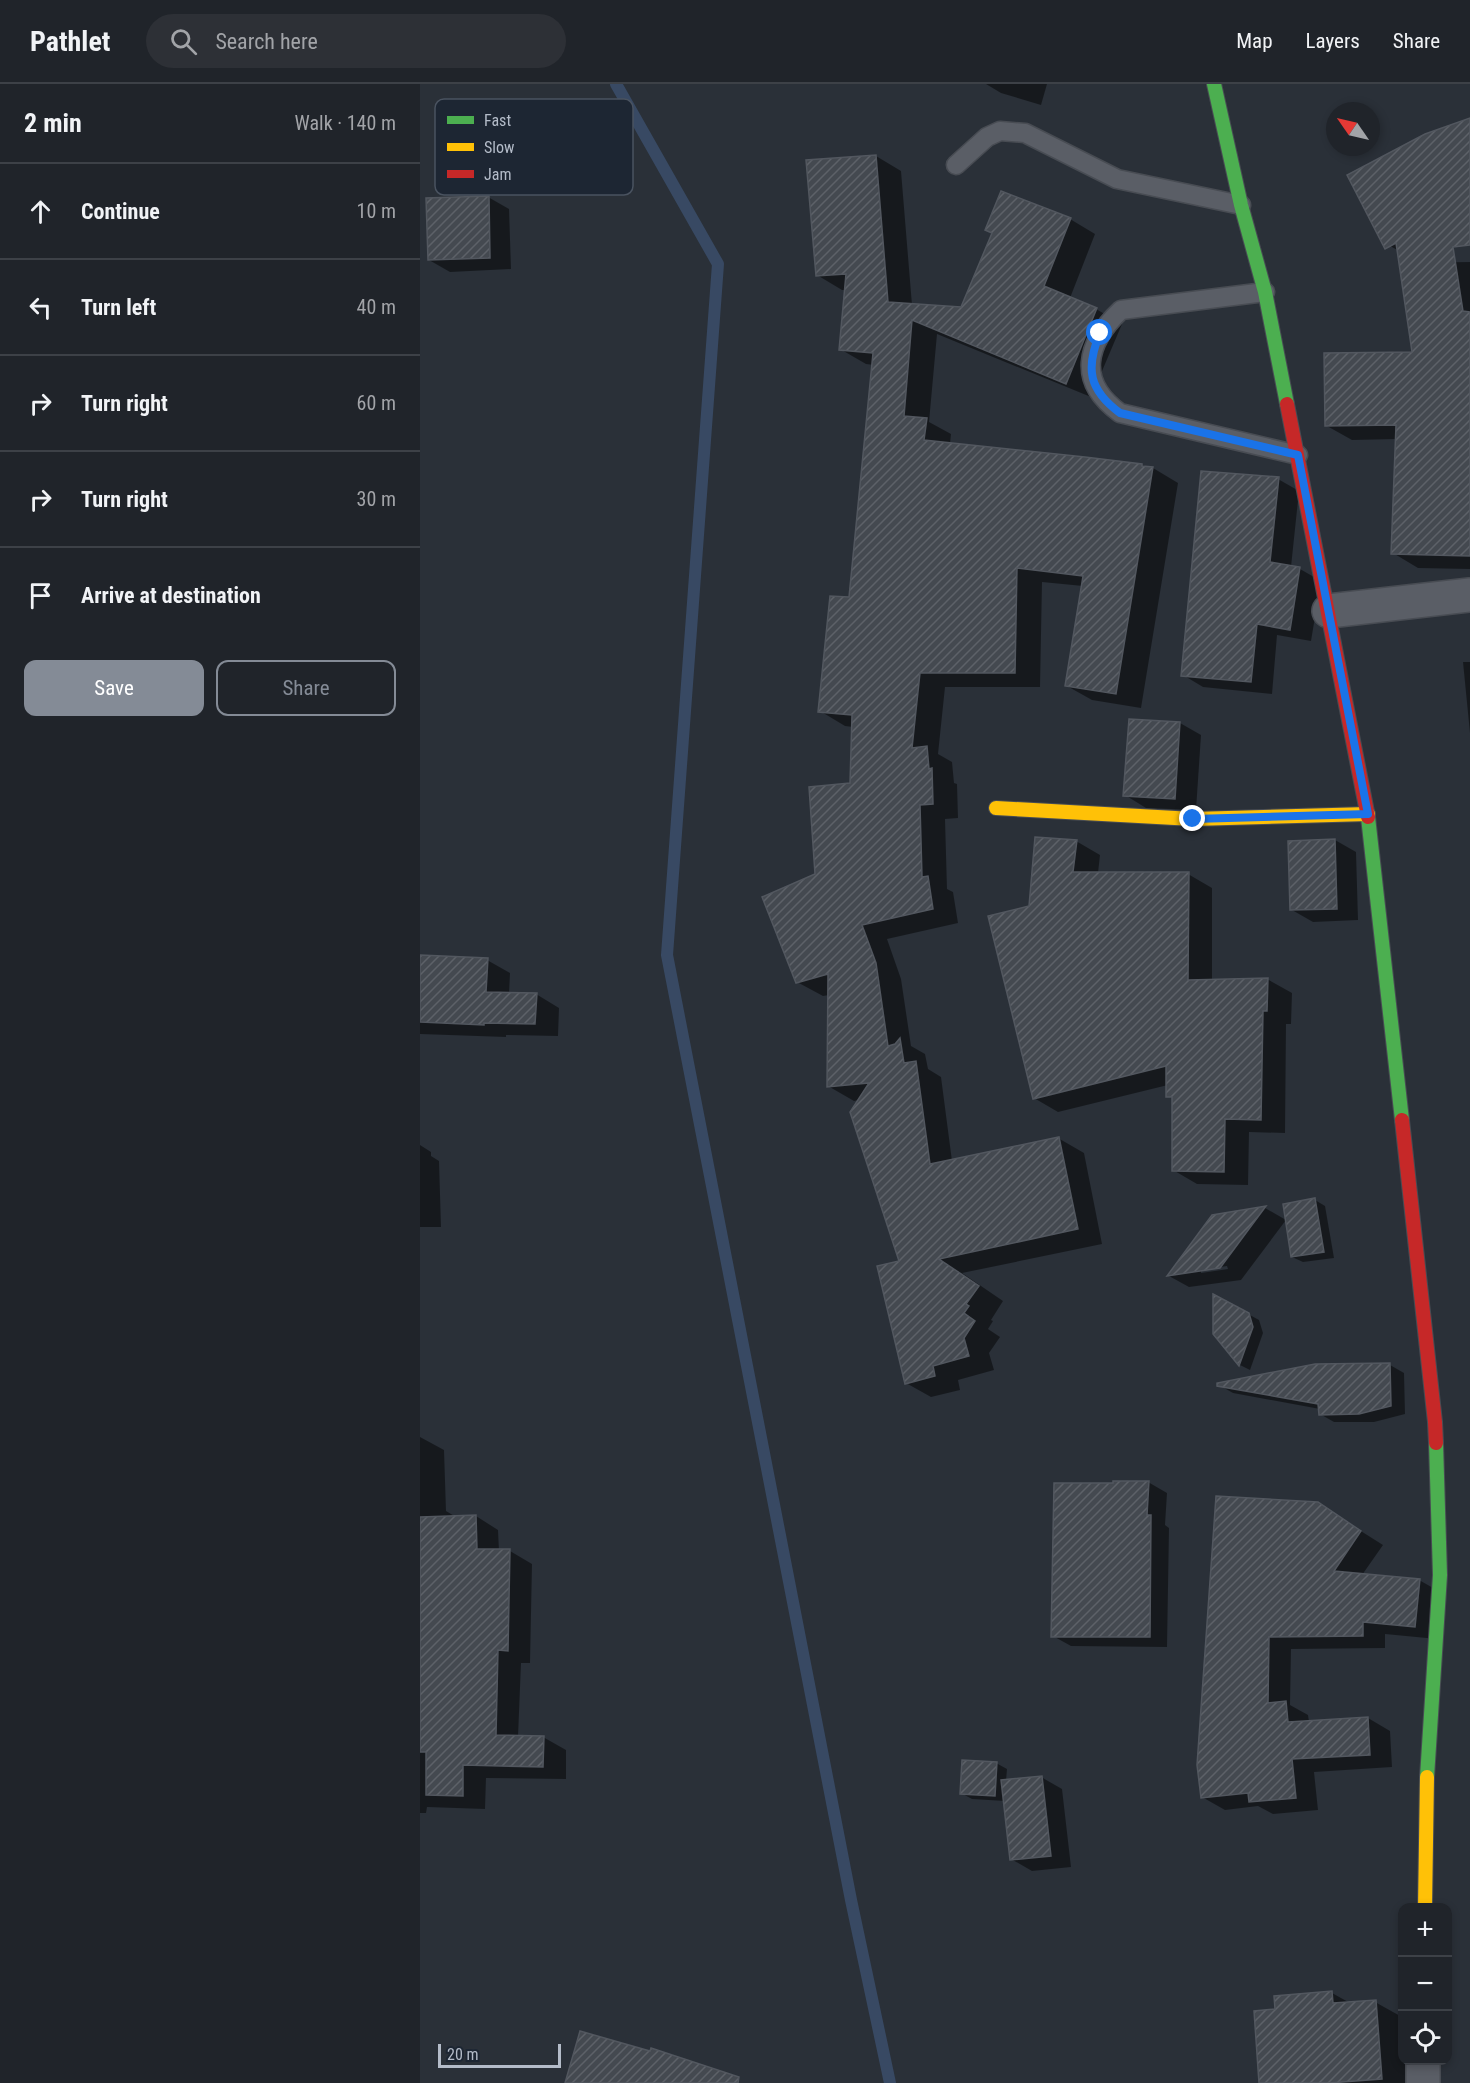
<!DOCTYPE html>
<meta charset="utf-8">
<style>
body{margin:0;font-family:"Roboto Condensed",sans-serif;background:#2d3036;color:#f1f3f6}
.controls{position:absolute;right:18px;bottom:18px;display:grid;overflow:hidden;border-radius:12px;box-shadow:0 3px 9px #0003}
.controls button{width:54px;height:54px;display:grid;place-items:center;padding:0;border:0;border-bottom:2px solid #3d4147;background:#20242a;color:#f1f3f6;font:30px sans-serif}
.compass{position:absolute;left:906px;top:18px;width:54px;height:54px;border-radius:50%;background:#20242a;box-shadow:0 3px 9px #0003;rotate:304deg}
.scale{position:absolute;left:18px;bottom:15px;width:123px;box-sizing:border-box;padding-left:6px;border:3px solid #b4bcc9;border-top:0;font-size:16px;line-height:21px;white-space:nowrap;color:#b4bcc9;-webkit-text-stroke:4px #1d2633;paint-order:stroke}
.stop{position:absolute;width:18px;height:18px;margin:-14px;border:4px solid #1a73e8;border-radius:50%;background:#fff}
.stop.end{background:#1a73e8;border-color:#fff;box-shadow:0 2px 6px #0008}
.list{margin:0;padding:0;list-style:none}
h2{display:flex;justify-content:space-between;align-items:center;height:78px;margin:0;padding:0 24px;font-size:26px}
h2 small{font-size:20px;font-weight:400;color:#a2a4a8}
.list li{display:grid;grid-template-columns:39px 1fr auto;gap:18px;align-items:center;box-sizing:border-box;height:96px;padding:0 24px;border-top:2px solid #3d4147}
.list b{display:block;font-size:22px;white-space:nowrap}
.list em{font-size:20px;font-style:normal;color:#a2a4a8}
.actions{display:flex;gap:12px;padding:18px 24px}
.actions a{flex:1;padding:14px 0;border:2px solid #848b96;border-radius:12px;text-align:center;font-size:21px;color:#848b96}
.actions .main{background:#848b96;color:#fff}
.icon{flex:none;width:33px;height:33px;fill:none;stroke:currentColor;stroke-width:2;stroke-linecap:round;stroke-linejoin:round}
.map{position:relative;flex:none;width:1050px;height:1999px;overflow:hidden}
header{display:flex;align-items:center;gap:36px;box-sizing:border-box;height:84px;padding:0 30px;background:#20242a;border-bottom:2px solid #3d4147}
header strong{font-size:28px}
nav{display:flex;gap:33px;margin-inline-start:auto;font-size:21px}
.search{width:420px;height:54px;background:#2d3036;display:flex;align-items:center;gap:15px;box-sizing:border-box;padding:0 21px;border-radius:33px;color:#a2a4a8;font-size:22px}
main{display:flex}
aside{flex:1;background:#20242a}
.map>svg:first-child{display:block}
</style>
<header>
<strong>Pathlet</strong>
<div class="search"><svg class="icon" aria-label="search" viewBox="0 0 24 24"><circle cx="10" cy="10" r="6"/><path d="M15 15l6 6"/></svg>Search here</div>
<nav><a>Map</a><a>Layers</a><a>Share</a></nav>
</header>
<main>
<aside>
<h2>2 min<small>Walk · 140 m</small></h2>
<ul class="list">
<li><svg class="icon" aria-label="ahead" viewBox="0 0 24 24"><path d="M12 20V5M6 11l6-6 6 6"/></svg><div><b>Continue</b></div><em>10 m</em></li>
<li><svg class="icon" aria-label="left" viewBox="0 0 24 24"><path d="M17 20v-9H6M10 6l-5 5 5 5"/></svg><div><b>Turn left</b></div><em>40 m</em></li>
<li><svg class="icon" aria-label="right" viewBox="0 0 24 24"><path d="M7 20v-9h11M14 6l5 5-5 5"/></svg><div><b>Turn right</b></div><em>60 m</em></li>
<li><svg class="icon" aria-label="right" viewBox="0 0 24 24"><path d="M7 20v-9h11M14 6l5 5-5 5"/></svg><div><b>Turn right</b></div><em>30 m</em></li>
<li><svg class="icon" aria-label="arrive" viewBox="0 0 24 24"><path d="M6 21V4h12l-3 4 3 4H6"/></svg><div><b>Arrive at destination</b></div></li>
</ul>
<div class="actions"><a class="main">Save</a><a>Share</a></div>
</aside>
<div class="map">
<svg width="1050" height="1999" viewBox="0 0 1050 1999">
<defs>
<pattern id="building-hatch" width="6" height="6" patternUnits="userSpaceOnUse" patternTransform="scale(1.5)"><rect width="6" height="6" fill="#444950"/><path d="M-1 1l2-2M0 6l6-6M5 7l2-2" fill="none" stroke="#5d6168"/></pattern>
</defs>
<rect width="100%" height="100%" fill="#2a3038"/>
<g fill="#0007" fill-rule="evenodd">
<path d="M566 0H627L621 21 581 9Z"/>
<path d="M1050 35V147L988 172 963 158Z"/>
<path d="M456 72 481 87 492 221 542 225 650 135 675 150 650 214 676 225 702 240 671 313 517 250 509 338 531 350 530 360 722 381 733 384 758 399 721 624 672 616 647 602 663 502 622 498 620 603H525L518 670 532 678 534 699 537 700 538 734 525 735 527 805 533 808 538 839 467 855 481 895 491 962 505 970 508 985 521 993 532 1077 638 1054 664 1069 682 1160 542 1189 583 1217 571 1236 573 1237 568 1245 580 1253 569 1269 574 1286 538 1296 540 1306 511 1313 486 1299 481 1178 439 1016 434 1017 408 1002 409 911 403 912 377 898 397 791 431 701 433 643 425 642 400 627 430 515 454 281 446 280 420 265 426 206H422L397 191Z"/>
<path d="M68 113 89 125 91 185 30 188 9 176Z"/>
<path d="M1050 178V485L998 484 973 469 977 355 932 356 907 342 994 269 980 179Z"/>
<path d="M858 395 879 407 871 483 880 485 901 497 891 557 857 551 852 610 783 603 763 591Z"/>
<path d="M1043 578H1050V649Z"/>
<path d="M760 639 781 651 776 726 726 724 705 711Z"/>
<path d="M915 756 936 768 938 836 893 838 872 826Z"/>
<path d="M656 757 680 771 678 789 768 790 792 804V897L847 895 872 909 871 940H866L865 1049 829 1048 828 1101 777 1100 753 1086 754 1015 748 1012V1001L638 1028 614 1014 610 823Z"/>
<path d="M0 873 67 876 90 889 89 910H116L139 924 138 952 86 951V953L0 950Z"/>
<path d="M0 1061 11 1068V1072L19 1077 21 1143H0Z"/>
<path d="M895 1116 905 1122 914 1174 883 1178 872 1173Z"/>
<path d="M845 1124 866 1136 821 1196 769 1203 749 1192 792 1133ZM807 1182 808 1185 781 1189V1186Z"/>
<path d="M795 1212 839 1236 843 1249 830 1286 820 1281 795 1250Z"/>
<path d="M970 1281 984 1289 985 1330 954 1338H914L900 1330V1325L813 1309 799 1301Z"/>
<path d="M0 1353 24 1366 26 1427 36 1433 56 1432 78 1446 79 1467H90L112 1480 110 1579H101L98 1653H123L146 1666V1695L66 1694 65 1725 7 1723 6 1729H0Z"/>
<path d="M728 1398 747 1409 745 1441 749 1444 747 1563 651 1562 633 1552Z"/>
<path d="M898 1420 963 1461 942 1491 999 1496 1022 1509 1017 1555 965 1550V1564L871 1565 870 1621 888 1631 889 1638 948 1634 970 1647 972 1683 894 1688 898 1726 853 1730 838 1722 805 1726 782 1713Z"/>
<path d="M576 1679 587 1685 586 1697 621 1693 642 1705 651 1783 612 1787 591 1775 585 1717 552 1715 541 1709Z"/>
<path d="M912 1909 930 1919 955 1918 982 1933V1976H987L989 1999H840L857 1926Z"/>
</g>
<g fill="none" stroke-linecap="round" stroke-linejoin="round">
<path stroke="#384963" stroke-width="12" d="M196 0 298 180 247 871 431 1816 470 1999"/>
</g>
<g fill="url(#building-hatch)" stroke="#52575f" stroke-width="1.5">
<path d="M1050 34V161L1033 163 1043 227 1050 228V472L971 470 976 341 905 342 904 269 992 268 976 159 965 165 927 91 1005 50Z"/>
<path d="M456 71 468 218 541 223 572 149 565 146 581 107 651 134 624 202 677 224 646 300 492 236 484 332 507 334 504 356 665 373 722 380V382L733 383 696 610 645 602 663 492 597 484 595 589H500L492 664 507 662 509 685 512 684 513 720 500 721 502 793 508 792 513 825 442 841 456 879 468 962 475 960 480 954 484 979 496 977 510 1080 639 1053 658 1145 519 1175 559 1202 546 1220 549 1222 544 1229 555 1237 544 1254 549 1272 513 1282 515 1292 485 1300 457 1182 479 1177 430 1028 449 999 407 1003 408 890 376 899 342 813 395 790 389 703 430 699 432 631 398 628 410 512 429 513 453 269 419 266 426 190 396 192 386 76Z"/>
<path d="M69 112 70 174 8 176 6 114Z"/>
<path d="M781 387 859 393 850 478 880 483 870 546 837 540 831 598 761 592Z"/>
<path d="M709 635 760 638 755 715 703 712Z"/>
<path d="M615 753 657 756 653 788H769L768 896 848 894 847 927H843L841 1036 805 1035 804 1088 752 1087V1013H746V982L613 1015 568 832 609 822Z"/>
<path d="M915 755 917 825 870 826 868 757Z"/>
<path d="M0 871 68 874 66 908 117 909 115 940 64 939V941L0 938Z"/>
<path d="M895 1114 904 1168 871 1173 863 1120Z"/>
<path d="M846 1122 800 1184 747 1192 792 1131Z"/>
<path d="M793 1210 829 1229 833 1243 819 1282 793 1250Z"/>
<path d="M970 1279 971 1322 939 1330 899 1331 898 1320 797 1302V1299L895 1280Z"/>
<path d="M693 1397H729L727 1431H731L730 1553H631L634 1399H693Z"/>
<path d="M796 1412 898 1418 941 1447 914 1487 1000 1495 995 1543 943 1538V1552L849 1553 848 1619 866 1617 868 1638 948 1633 950 1671 872 1675 876 1714 829 1718 828 1709 781 1714 777 1681Z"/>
<path d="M56 1431 57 1465H90L88 1567 78 1566 76 1651 124 1652 123 1683 43 1681V1712L6 1711V1668H0V1433Z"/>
<path d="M542 1676 577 1678 575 1712 540 1710Z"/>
<path d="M622 1692 631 1772 590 1776 581 1696Z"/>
<path d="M912 1907 913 1919 956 1916 962 1995 909 1999H839L834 1927 855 1925 854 1912Z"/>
<path d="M160 1947 230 1967 231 1964 319 1993 318 1999H145Z"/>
</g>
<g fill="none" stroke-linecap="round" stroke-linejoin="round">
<defs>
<g id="lane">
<path d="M536 81 567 53 580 47 605 49 697 95 821 121"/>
<path d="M845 208 701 226C665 260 657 298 700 329L878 371"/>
</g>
<g id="street">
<path d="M909 527 1050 511"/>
<path d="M1003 1999V1976"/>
</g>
<g id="fast">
<path d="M794 0 821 121 845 208 867 320"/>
<path d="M948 733 982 1036"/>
<path d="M1007 1693 1020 1491 1016 1359"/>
</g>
<g id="slow">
<path d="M576 724 773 735 948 730"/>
<path d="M1005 1824 1007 1693"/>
</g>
<g id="jam">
<path d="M867 320 948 733"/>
<path d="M982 1036 1015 1338 1016 1359"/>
</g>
</defs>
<use href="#lane" stroke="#484c53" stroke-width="21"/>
<use href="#street" stroke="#484c53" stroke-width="36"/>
<use href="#fast" stroke="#484c53" stroke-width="16"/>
<use href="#slow" stroke="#484c53" stroke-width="16"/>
<use href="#jam" stroke="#484c53" stroke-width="16"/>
<use href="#lane" stroke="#5a5e66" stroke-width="18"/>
<use href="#street" stroke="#5a5e66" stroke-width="33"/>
<use href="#fast" stroke="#4caf50" stroke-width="14"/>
<use href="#slow" stroke="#ffc107" stroke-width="14"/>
<use href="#jam" stroke="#c62828" stroke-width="14"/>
</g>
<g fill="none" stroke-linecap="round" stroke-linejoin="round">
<path stroke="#1a73e8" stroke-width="8" d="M680 249C665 285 669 306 700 329L878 371 948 730 773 735"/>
</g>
<rect x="15" y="15" width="198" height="96" rx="9" fill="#1d2633" stroke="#4a5360" stroke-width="1.5"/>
<rect x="27" y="32" width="27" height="8" fill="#4caf50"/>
<rect x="27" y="59" width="27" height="8" fill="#ffc107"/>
<rect x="27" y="86" width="27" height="8" fill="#c62828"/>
<g font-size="16" fill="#b4bcc9">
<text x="64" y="42">Fast</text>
<text x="64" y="69">Slow</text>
<text x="64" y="96">Jam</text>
</g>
</svg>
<div class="controls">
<button>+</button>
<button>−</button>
<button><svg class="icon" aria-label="locate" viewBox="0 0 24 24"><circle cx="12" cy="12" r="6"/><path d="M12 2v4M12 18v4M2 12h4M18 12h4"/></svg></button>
</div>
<svg class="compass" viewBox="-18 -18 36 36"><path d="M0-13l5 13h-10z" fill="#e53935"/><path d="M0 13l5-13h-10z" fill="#a2a4a8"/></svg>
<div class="scale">20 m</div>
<div class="stop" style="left:680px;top:249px"></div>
<div class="stop end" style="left:773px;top:735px"></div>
</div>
</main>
